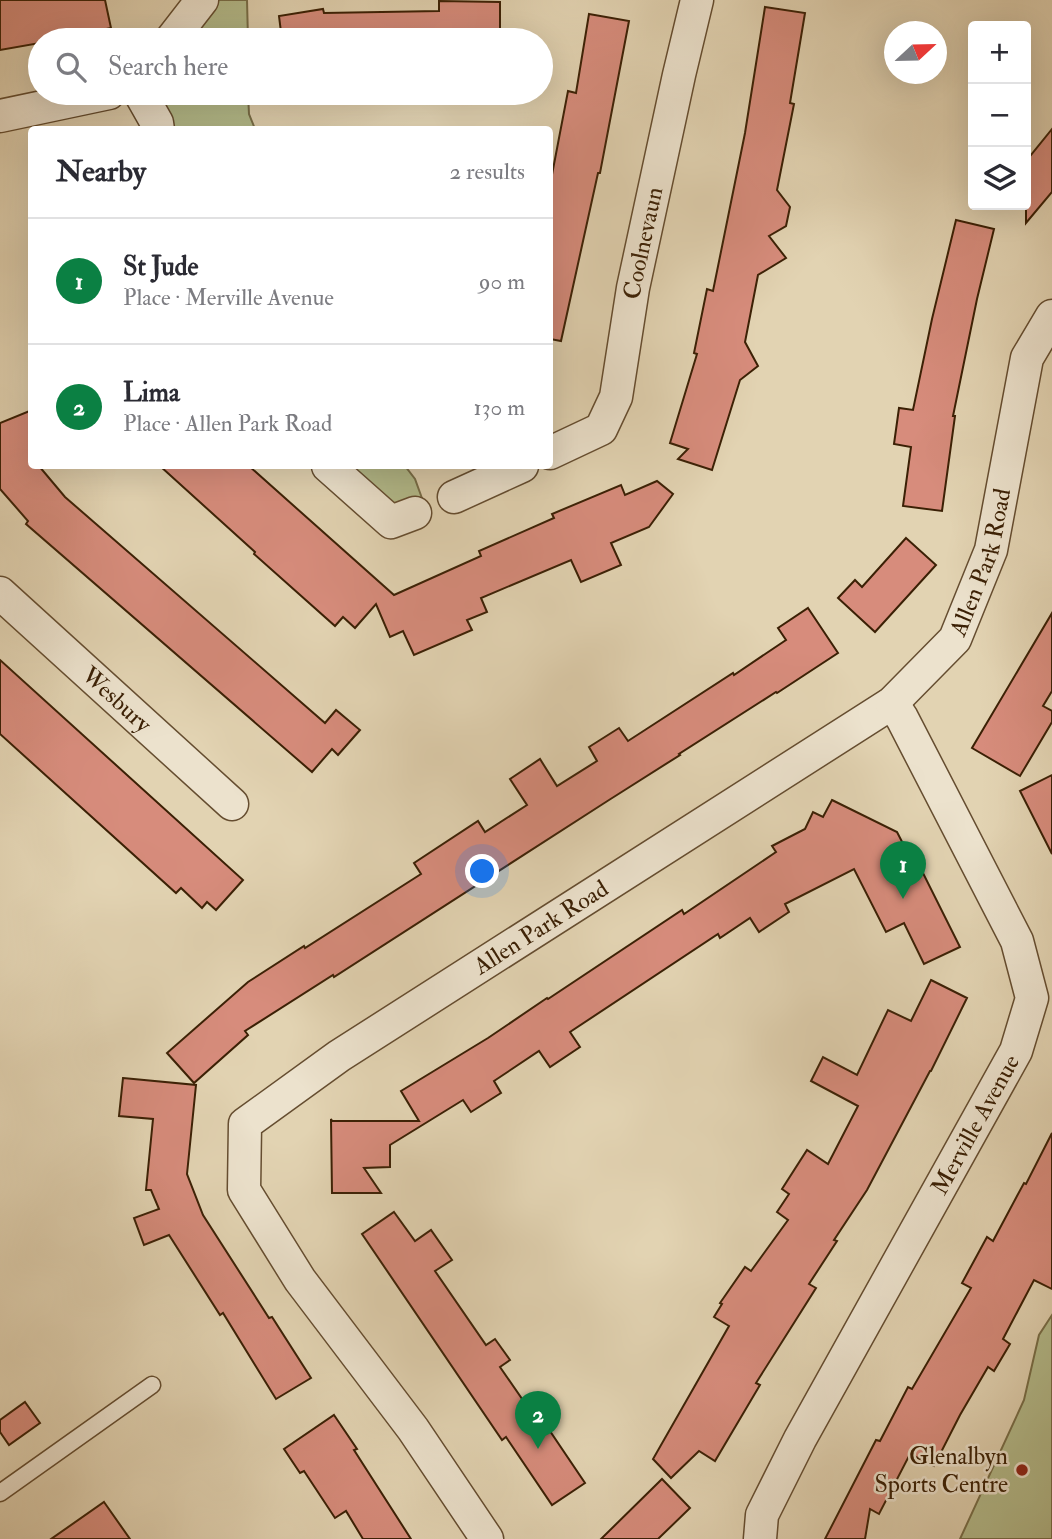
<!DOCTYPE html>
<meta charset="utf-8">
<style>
body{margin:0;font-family:"IM FELL Double Pica",serif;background:#f7f7f7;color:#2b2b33}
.controls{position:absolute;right:21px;top:21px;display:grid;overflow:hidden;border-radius:7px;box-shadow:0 7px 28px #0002}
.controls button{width:63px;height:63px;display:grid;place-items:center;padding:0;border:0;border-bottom:2px solid #e1e1e2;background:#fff;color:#2b2b33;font:35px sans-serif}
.compass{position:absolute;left:884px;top:21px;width:63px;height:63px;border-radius:50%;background:#fff;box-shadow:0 7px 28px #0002;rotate:68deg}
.you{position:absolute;left:483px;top:872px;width:24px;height:24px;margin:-18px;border:5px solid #fff;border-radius:50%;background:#1a73e8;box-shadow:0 0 0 10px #1a73e833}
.badge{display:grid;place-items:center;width:46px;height:46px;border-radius:50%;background:#0b8043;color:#fff;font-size:23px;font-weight:700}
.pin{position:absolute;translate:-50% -58px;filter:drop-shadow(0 2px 4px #0008)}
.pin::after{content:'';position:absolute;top:37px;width:24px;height:21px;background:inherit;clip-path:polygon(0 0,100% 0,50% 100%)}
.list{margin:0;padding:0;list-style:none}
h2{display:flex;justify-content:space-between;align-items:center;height:91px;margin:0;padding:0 28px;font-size:30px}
h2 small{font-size:23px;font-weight:400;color:#7c7c81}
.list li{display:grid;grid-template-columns:46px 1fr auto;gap:21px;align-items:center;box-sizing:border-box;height:126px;padding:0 28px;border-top:2px solid #e1e1e2}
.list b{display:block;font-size:26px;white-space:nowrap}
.list p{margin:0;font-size:23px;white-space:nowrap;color:#7c7c81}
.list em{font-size:23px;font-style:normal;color:#7c7c81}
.icon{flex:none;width:38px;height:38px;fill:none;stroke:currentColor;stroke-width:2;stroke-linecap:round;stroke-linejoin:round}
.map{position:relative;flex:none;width:1052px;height:1539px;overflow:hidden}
.search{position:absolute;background:#fff;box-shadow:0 7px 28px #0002;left:28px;top:28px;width:525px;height:77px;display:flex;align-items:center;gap:18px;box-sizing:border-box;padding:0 24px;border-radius:38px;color:#7c7c81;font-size:26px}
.panel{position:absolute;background:#fff;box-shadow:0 7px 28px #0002;left:28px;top:126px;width:525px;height:343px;border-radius:7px}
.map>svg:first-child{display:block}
</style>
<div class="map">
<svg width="1052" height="1539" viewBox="0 0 1052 1539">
<rect width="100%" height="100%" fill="#e2d3b2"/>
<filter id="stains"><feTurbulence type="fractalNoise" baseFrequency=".00286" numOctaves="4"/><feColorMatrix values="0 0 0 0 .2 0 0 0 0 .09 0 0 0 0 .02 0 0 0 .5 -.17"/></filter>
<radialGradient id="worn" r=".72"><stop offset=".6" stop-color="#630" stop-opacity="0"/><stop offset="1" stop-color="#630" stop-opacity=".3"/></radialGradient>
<g fill="#b4bc8c" stroke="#786e48" stroke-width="2">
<path d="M202 0H247L248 40H172Z"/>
<path d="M140 93H248L249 114 255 129H159Z"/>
<path d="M328 466H405L415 479 423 501 391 522Z"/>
<path d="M1052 1315V1539H960L1024 1400 1039 1335Z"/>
</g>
<g fill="#d78c7c" stroke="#3b2005" stroke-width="2">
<path d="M0 0H105L111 28 54 40H40V43L0 50Z"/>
<path d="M439 1 500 2V40H282L279 16 323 9 324 13 439 11Z"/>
<path d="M765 7 805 13 790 103 794 104 777 190 790 207 786 226 769 236 786 258 758 275 745 342 758 366 740 380 712 470 678 459 688 449 670 443 697 354 694 353 707 289 713 291 745 133Z"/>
<path d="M589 14 629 21 600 173H598L561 341 550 339V185L568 91 576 93Z"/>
<path d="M1052 129V192L1026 223V161Z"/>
<path d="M956 220 994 229 977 299 953 416H955L942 511 903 506 911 447 894 444 899 408 913 410 932 319Z"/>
<path d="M32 410V466H39L65 497 325 723 336 710 360 730 338 755 332 749 312 772 26 524 28 521 0 489V423Z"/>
<path d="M160 466H249L394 595 481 556 479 551 554 518 552 514 621 485 625 495 657 481 673 494 649 527 611 543 621 565 581 582 571 560 481 598 487 612 467 620 472 630 414 655 403 631 390 637 376 604 355 628 343 617 335 626 254 554 255 552Z"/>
<path d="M906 538 936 565 875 632 838 598 855 580 862 587Z"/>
<path d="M808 608 838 653 777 693 776 692 679 754 680 755 609 800 334 977 333 975 245 1031 248 1035 194 1083 167 1053 248 982 304 946 305 948 421 874 414 863 478 821 485 832 527 805 510 779 540 759 557 786 597 761 589 747 619 728 628 741 733 673 734 675 786 640 778 628Z"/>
<path d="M1052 613V691L1043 706 1052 711V722L1020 776 972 748Z"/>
<path d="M0 660 243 880 216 910 207 902 202 908 181 888 176 893 0 734Z"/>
<path d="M1052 775V854L1020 791Z"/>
<path d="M832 800 897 832 916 869 920 867 960 947 924 964 904 923 886 932 854 869 785 904 789 912 759 932 750 918 720 938 718 934 570 1032 580 1047 550 1067 539 1051 494 1081 501 1093 471 1112 463 1100 390 1145V1167L364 1168 381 1193H332L331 1119 332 1121H419L401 1091 488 1038 547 998 548 999 682 910 684 914 776 852 772 846 805 829 813 812 823 817Z"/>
<path d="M931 980 967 998 931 1071H930L867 1190 834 1240 837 1241 809 1284 816 1288 756 1383 760 1385 715 1461 699 1451 671 1478 653 1459 729 1326 714 1317 722 1304 720 1303 745 1267 751 1271 788 1220 777 1212 789 1194 782 1189 807 1150 828 1164 858 1106 811 1081 823 1057 857 1075 888 1010 911 1021Z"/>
<path d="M123 1078 196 1085 187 1174 203 1215 269 1318 272 1317 311 1378 276 1399 223 1313 220 1315 169 1235 144 1245 134 1218 159 1209 151 1190H146L153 1119 119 1116Z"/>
<path d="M1052 1133V1289L1034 1280 1003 1339 1010 1344 994 1371 988 1367 960 1415 934 1466 910 1454 879 1514 870 1509 865 1539H825L876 1440 880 1441 908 1387 912 1389 971 1288 962 1283 987 1237 993 1241 1024 1183 1026 1184Z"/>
<path d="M394 1212 415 1241 431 1230 452 1260 435 1271 486 1345 495 1339 510 1360 500 1367 527 1406 531 1403 585 1483 552 1505 506 1437 502 1440 362 1234Z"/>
<path d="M25 1402 40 1423 9 1445 0 1432V1420Z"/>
<path d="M334 1415 357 1449 354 1450 411 1539H363L346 1511 335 1518 304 1471 300 1473 284 1449Z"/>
<path d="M662 1479 690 1508 658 1539H601Z"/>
<path d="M104 1502 130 1539H51Z"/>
</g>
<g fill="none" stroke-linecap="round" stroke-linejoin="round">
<defs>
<path id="lane" d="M0 1493 152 1385"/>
<g id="street">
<path d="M171 40 202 0"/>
<path d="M140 93 157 123 158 130"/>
<path d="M0 116 109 93"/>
<path id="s1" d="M550 453 601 429 616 397 633 288 679 75 697 0"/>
<path d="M328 466 391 522 415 513"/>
<path d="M454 497 522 466"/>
<path id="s2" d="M0 593 232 804"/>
<path id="s3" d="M487 1539 413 1429 300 1280 244 1190 245 1124 339 1056 892 703 955 639 991 550 1027 358 1052 316"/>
<path id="s4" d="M760 1539 762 1515 800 1439 1016 1051 1032 998 1017 941 902 718 892 703"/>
</g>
</defs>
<use href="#lane" stroke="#654d30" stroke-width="19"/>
<use href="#street" stroke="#654d30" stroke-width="35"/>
<use href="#lane" stroke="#ece2cd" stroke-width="16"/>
<use href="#street" stroke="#ece2cd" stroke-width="32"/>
</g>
<circle fill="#8f2418" stroke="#ece2cd" stroke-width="2.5" cx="1022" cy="1470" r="7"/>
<g text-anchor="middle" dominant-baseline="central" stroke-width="5" stroke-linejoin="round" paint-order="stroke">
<g font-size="24" fill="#3b2005" stroke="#ece2cd">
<text stroke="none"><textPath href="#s1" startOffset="248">Coolnevaun</textPath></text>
<text stroke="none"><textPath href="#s3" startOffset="1435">Allen Park Road</textPath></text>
<text stroke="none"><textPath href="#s2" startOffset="158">Wesbury</textPath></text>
<text stroke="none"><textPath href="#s3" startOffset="847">Allen Park Road</textPath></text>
<text stroke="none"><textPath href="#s4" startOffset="469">Merville Avenue</textPath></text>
</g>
<g font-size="24" fill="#3b2005" stroke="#ece2cd" text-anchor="end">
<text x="1008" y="1456">Glenalbyn<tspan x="1008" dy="28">Sports Centre</tspan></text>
</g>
</g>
<rect width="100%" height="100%" filter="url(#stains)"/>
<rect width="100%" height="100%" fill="url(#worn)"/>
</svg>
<div class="controls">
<button>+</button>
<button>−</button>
<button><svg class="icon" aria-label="layers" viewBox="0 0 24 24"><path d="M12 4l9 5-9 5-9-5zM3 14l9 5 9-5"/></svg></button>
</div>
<svg class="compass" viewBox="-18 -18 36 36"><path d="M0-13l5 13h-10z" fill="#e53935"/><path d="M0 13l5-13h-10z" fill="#7c7c81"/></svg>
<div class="you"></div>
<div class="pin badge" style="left:903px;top:899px">1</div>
<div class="pin badge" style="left:538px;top:1449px">2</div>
<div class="search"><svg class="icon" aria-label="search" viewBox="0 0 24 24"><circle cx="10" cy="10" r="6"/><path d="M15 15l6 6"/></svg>Search here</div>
<section class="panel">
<h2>Nearby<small>2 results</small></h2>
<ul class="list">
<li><span class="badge">1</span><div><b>St Jude</b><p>Place · Merville Avenue</p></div><em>90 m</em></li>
<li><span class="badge">2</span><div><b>Lima</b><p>Place · Allen Park Road</p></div><em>130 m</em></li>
</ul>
</section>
</div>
